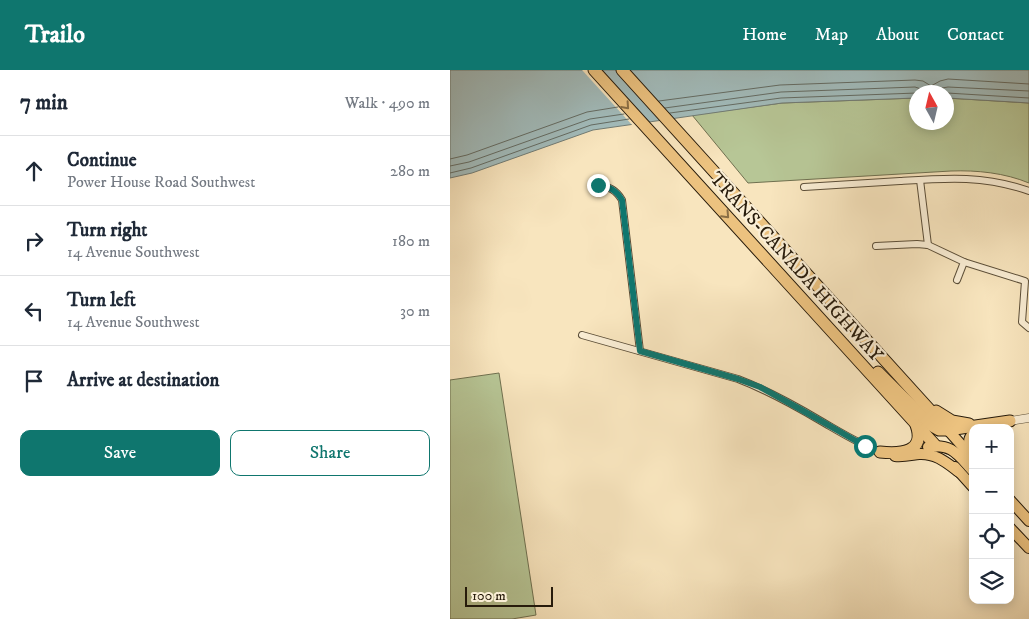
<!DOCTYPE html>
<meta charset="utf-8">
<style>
body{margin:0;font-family:"IM FELL DW Pica",serif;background:#f6f6f7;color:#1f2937}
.controls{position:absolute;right:15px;bottom:15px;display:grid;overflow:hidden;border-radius:10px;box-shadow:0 2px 12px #0003}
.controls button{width:45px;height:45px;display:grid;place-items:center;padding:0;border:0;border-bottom:1px solid #e0e1e3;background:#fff;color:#1f2937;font:25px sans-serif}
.compass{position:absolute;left:459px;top:15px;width:45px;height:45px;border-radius:50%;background:#fff;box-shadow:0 2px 12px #0003;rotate:352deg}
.scale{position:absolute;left:15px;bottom:12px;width:88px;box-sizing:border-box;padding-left:5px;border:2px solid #271b0b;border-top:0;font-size:14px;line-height:18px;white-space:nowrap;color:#271b0b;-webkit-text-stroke:4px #faeed5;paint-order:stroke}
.stop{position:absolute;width:15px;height:15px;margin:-11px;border:4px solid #0f766e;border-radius:50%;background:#fff}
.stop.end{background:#0f766e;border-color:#fff;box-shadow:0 1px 5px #0008}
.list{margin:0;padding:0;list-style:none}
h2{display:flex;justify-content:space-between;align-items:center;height:65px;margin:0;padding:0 20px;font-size:21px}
h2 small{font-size:16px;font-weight:400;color:#747a83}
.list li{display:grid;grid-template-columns:32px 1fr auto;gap:15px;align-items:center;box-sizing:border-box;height:70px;padding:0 20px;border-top:1px solid #e0e1e3}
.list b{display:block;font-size:19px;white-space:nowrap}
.list p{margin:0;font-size:16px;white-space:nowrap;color:#747a83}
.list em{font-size:16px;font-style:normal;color:#747a83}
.actions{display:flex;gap:10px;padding:15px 20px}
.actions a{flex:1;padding:11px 0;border:1px solid #0f766e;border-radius:10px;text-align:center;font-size:18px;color:#0f766e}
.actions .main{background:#0f766e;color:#fff}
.icon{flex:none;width:28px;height:28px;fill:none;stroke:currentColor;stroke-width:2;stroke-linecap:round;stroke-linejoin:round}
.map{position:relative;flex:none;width:579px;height:549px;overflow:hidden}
header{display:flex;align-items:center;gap:30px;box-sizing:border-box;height:70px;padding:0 25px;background:#0f766e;color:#fff}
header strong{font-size:24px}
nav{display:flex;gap:28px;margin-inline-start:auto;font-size:18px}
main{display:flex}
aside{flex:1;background:#fff}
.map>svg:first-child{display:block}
</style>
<header>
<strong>Trailo</strong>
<nav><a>Home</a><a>Map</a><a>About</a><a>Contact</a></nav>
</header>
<main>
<aside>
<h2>7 min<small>Walk · 490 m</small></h2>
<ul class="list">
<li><svg class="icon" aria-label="ahead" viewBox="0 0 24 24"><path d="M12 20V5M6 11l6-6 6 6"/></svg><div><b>Continue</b><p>Power House Road Southwest</p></div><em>280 m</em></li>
<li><svg class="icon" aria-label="right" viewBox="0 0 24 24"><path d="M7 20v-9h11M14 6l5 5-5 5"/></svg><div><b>Turn right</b><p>14 Avenue Southwest</p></div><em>180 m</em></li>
<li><svg class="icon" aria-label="left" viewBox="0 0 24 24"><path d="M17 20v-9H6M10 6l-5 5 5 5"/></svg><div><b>Turn left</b><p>14 Avenue Southwest</p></div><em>30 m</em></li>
<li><svg class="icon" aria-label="arrive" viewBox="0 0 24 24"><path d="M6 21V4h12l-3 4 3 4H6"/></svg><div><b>Arrive at destination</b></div></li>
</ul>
<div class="actions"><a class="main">Save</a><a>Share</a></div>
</aside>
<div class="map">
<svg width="579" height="549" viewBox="0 0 579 549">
<rect width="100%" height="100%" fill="#f8e5be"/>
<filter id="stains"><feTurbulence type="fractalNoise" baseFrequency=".004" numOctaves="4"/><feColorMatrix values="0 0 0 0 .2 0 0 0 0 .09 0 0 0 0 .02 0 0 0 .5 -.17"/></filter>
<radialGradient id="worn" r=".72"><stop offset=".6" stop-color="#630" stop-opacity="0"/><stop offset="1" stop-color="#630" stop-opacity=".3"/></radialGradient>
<g fill="#b7c696" stroke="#6f7050">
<path d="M466 28 467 52H497V28L579 33V113C555 103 527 100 501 101L298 113 242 45 332 33Z"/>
<path d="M49 303 86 545 62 549H0V310Z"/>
</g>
<path fill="#a2bcbc" stroke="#717c75" d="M0 0H579V33L497 28V22H467L466 28 332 33 143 60 22 103 0 108Z"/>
<path fill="#f8e5be" d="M132 0H152L200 54 183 56Z"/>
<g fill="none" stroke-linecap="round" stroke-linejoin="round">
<g stroke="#646c64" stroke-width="1">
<path d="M487 22 492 18 498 17 579 21"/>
<path d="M497 23 579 28"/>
<path d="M209 31 330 15 465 10 473 11 481 16 490 11 498 9 579 14"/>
<path d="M215 38 331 22 465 17 471 19 476 22"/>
<path d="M220 43 331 28 467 23"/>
<path d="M0 89 17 85 137 42 168 37"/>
<path d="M0 96 19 92 140 49 174 44"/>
<path d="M0 103 21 98 141 55 179 49"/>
</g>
<defs>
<g id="minor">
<path d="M470 110 478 175"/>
<path d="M148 115C160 117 166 120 172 130L190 281"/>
<path d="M354 117C386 115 418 113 450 111 496 108 534 105 579 121"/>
<path d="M426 176 467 174 478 175 514 192 575 211 572 252 579 258"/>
<path d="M507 210 514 192"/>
<path d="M132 265 288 309C317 320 344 335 371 351 390 362 409 374 430 382"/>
</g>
<path id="tertiary" d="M560 351 579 348"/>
<g id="trunk">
<path d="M498 360 523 388"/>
<path d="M523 364C517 369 519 375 523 381"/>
<path d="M478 377C502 373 508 385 523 401"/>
<path d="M445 386C453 387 461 385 469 384 486 383 497 393 509 402"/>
<path d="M505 397 523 417"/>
<path d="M560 430 579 451"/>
<path d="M560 458 579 478"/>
</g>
<g id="motorway">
<path d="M144 0 486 376"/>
<path d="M172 0 498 360"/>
<path d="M428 302 482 356 489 360H498L560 351"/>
<path d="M486 341 502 351 519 354"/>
<path d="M430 382C450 384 476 383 466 355"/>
</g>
</defs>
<use href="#minor" stroke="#5b4e38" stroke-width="8"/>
<use href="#tertiary" stroke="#5b4e38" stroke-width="9"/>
<use href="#trunk" stroke="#271b0b" stroke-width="12"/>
<use href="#motorway" stroke="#271b0b" stroke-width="13"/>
<use href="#minor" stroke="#faeed5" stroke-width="6"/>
<use href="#tertiary" stroke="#faeed5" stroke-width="8"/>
<use href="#trunk" stroke="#ecc27f" stroke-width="10"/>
<use href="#motorway" stroke="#ecc27f" stroke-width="11"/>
</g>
<defs><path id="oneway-chevron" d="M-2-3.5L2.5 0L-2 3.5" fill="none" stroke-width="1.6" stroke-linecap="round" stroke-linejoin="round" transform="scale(1.25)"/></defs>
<g stroke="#8a6e45">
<use href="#oneway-chevron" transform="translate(176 36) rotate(48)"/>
<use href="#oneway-chevron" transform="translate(276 145) rotate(47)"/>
</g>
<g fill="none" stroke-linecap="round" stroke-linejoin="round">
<path stroke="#0f766e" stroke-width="6" d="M148 115C160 117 166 120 172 130L190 281 288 309 310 317 350 339 415 376"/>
</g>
<g text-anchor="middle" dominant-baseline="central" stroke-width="4.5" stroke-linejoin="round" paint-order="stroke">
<g font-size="19" fill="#271b0b" stroke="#faeed5">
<text transform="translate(346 197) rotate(48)">TRANS-CANADA HIGHWAY</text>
</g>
</g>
<rect width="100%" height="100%" filter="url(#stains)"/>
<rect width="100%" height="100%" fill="url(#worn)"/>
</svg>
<div class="controls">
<button>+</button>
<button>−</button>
<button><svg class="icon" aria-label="locate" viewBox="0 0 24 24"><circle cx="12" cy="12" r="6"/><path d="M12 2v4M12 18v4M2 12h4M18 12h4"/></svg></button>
<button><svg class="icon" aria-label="layers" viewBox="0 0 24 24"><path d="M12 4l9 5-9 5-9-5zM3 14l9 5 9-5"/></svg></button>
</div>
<svg class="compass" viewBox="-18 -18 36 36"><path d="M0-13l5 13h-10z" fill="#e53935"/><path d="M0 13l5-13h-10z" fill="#747a83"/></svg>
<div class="scale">100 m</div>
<div class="stop" style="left:415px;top:376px"></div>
<div class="stop end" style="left:148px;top:115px"></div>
</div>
</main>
